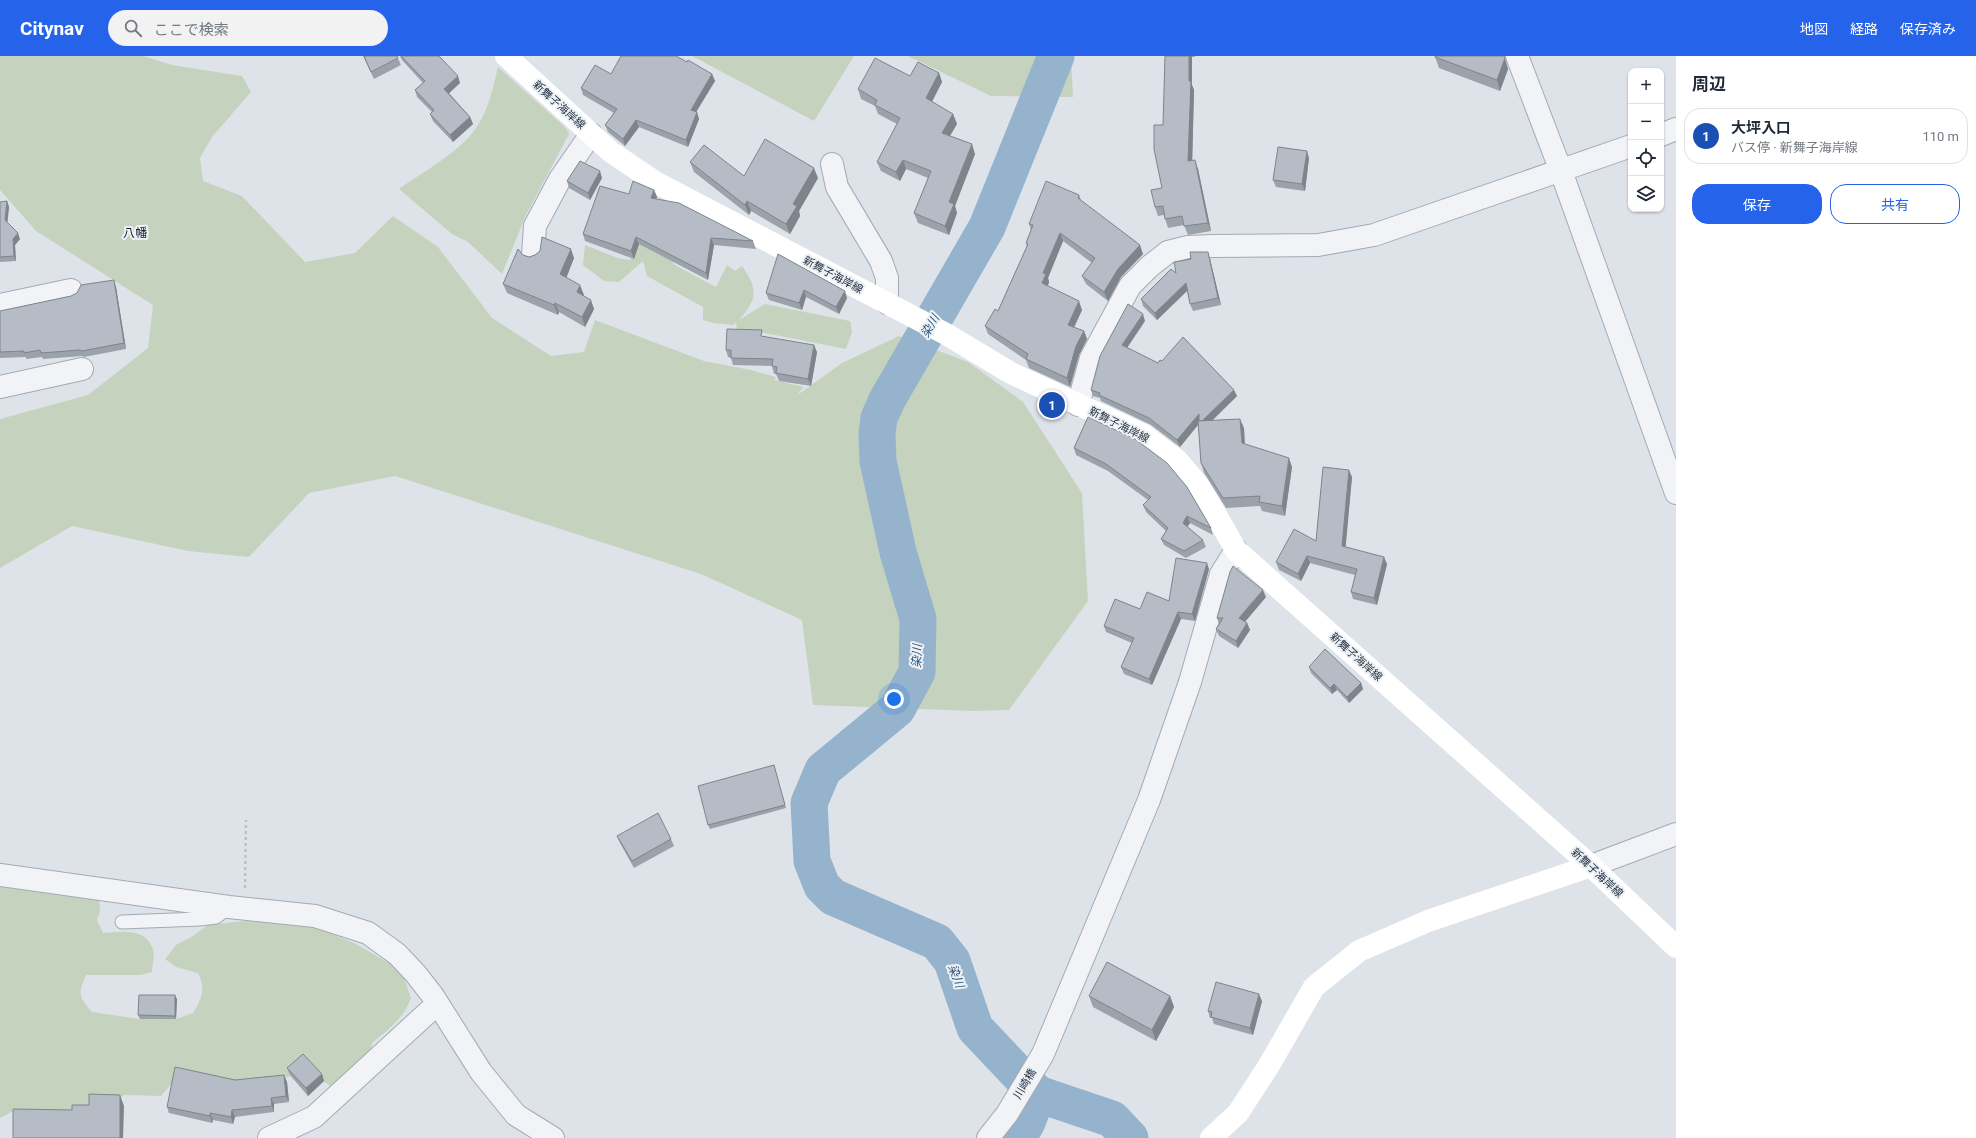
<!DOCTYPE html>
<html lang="ja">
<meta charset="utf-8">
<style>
body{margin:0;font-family:Roboto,"Noto Sans JP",sans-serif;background:#f2f2f3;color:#1f2937}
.controls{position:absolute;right:12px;top:12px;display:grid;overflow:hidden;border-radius:8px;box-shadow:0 1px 3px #0004}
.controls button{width:36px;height:36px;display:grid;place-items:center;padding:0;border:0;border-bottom:1px solid #e0e1e3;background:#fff;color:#1f2937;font:20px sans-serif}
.you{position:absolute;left:894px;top:643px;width:14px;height:14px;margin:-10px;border:3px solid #fff;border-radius:50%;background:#1a73e8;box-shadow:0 0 0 6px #1a73e833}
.badge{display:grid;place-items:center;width:26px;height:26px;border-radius:50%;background:#2563eb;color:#fff;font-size:13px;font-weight:700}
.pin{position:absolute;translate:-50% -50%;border:2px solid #fff;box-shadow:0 1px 4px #0006}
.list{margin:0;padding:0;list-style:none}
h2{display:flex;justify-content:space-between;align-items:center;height:52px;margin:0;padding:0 16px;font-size:17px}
h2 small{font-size:13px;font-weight:400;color:#747a83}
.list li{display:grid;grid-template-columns:26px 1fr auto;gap:12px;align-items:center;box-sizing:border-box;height:56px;margin:0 8px 8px;padding:0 8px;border:1px solid #e0e1e3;border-radius:16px}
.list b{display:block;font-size:15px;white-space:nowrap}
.list p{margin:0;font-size:13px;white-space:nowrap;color:#747a83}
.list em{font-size:13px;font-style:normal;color:#747a83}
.actions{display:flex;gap:8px;padding:12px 16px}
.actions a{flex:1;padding:9px 0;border:1px solid #2563eb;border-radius:16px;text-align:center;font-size:14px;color:#2563eb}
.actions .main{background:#2563eb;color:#fff}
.icon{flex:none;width:22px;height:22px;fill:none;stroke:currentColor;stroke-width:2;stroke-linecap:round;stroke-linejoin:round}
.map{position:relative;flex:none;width:1676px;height:1082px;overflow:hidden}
header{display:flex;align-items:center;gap:24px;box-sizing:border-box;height:56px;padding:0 20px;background:#2563eb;color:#fff}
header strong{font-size:19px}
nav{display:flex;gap:22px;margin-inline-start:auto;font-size:14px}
.search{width:280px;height:36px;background:#f2f2f3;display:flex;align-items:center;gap:10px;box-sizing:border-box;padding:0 14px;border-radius:22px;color:#747a83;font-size:15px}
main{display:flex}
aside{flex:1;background:#fff}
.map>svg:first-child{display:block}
</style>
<header>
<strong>Citynav</strong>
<div class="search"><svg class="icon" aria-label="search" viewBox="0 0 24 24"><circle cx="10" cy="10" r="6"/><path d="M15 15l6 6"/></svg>ここで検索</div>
<nav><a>地図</a><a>経路</a><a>保存済み</a></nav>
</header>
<main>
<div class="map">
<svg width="1676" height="1082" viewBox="0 0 1676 1082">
<rect width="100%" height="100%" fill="#dee3e9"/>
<g fill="#c5d3be">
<path d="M0 0H143L172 9 242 20 251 36 212 81 200 102 203 125 242 140 305 206 355 197 393 160 438 191 492 262 551 300 584 296 595 264 704 305 751 314 776 321 774 324 804 331 796 340 842 307 899 280 968 306 1023 346 1082 437 1088 545 1009 654 972 655 813 649 802 564 701 518 395 420 309 437 249 501 188 495 72 470 0 512V363L88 339 148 292 153 249 36 175 0 134Z"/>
<path d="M692 0H854L814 65Z"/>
<path d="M908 0H1071L1073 41 991 40Z"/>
<path d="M498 11 566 72 569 78 526 159 502 218 468 186 452 178 399 133C424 115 462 95 478 69 489 52 493 31 498 11Z"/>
<path d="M643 177 676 193 673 208 716 231 727 209 735 215 742 210C759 234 757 243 739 264L765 248 850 265 852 276 846 293 754 275 737 276 736 266 733 269 713 267 703 264V251L647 220 643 205 619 226 604 225 583 209 585 189 618 202 630 204Z"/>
<path d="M0 830 99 843 100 855 97 864 103 877C122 876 146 871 153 894 155 899 152 910 152 916L141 919H86C78 938 78 940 92 956L140 963H176L193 957C202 942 206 933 198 917L176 911 165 903 176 889 193 880 208 869 244 865 277 866 312 870 354 887 389 907 403 919 411 942C404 962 388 974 372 987L371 1002 336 1034 316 1020 296 1019 272 1025 253 1035 179 1019 161 1040 124 1039 116 1045 79 1058 17 1053 0 1062Z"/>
</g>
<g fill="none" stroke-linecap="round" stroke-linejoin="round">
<g stroke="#95b3cc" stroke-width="37">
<path d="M1056 0 987 171 887 344 879 362 877 378 878 405 898 496 918 563 917 616 897 653 823 714 809 747 812 805 822 830 833 841 937 886 952 905 975 972 1025 1025 1038 1038 1112 1063 1130 1082"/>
<path d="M1018 1082 1027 1066 1038 1038"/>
</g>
<defs>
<path id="lane" d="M122 866 200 863 216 861 229 851"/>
<g id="street">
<path d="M1517 0 1561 115 1676 437"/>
<path d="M1661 79 1676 73"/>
<path d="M832 108 837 131 881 205 887 222V247"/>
<path d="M533 198 535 170 560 123 591 78"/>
<path d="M0 249 71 234"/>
<path d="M0 331 82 313"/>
<path d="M1078 349 1091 302 1130 230 1150 210 1168 196 1188 191 1213 190 1318 189 1374 179 1631 90"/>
<path d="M1591 810 1676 778"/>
<path d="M0 819 229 851 315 860 368 877 397 898 415 917 433 940 481 1016 516 1059 553 1082"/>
<path d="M269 1082 314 1061 437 948"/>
<path d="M988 1082 1007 1058 1043 998 1149 744 1190 626 1221 518 1236 494"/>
</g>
</defs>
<use href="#lane" stroke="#a3aab3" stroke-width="15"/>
<use href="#street" stroke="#a3aab3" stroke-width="24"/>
<path stroke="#bcc1c8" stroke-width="2.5" stroke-dasharray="3 3" stroke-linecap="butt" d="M245 832 246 764"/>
<use href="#lane" stroke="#f1f3f7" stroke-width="13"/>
<use href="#street" stroke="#f1f3f7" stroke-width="22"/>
<g stroke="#fff" stroke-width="22">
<path d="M506 0 611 96 657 127 946 278 1011 317 1144 379 1178 405 1200 431 1236 494 1591 810 1676 891"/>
<path d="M1211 1082 1238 1057 1268 1011 1314 931 1359 895 1428 865 1591 810"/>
</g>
</g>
<g fill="#9ca2aa">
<path d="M363 0H397L401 9 374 23Z"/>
<path d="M400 0H439L460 27 449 37 470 61 473 68 453 86 433 65 430 58 432 56 417 41 415 34 423 27 402 4Z"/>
<path d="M1165 0H1195V1H1192V29L1194 34 1192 105 1198 113 1211 175 1188 179 1184 169 1168 172 1164 159 1158 160 1155 151 1162 132Z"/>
<path d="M1435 1 1508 13 1500 35 1439 12Z"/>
<path d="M687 6 712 18 715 25 696 56 699 63 688 91 639 71 625 90 608 76 605 69 614 57 583 39 581 32 611 18Z"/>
<path d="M939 17 942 26 932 46 953 58 957 68 950 80 975 98 955 150 957 157 949 179 918 167 914 157 928 122 906 113 900 125 881 115 877 106 897 68 878 58 875 50 861 43 858 33 910 20Z"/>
<path d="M1309 102 1305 135 1276 131 1273 124Z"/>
<path d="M690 106 744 120 818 122 799 155 800 160 790 178 751 155 749 159 694 116Z"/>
<path d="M602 122 590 144 569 132 567 125Z"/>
<path d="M654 134 657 141 656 143 753 185 756 193 714 189 708 224 639 188 634 203 585 185 583 178 629 138Z"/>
<path d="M1079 139 1081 144 1143 198 1121 221 1108 245 1086 228 1082 220 1092 207 1063 185 1048 222 1049 226 1048 230 1082 254 1074 271 1084 275 1087 283 1079 299 1070 331 1029 312 1026 304 988 278 985 270 998 255 1027 191 1026 187 1031 174 1029 168Z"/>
<path d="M7 145 9 151 7 167 20 183 15 189 16 205 0 206V146Z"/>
<path d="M778 198 847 242 839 258 806 241 802 254 769 244 766 237Z"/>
<path d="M523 199 529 201 574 202 566 221 584 239 583 240 594 253 585 271 559 256 558 259 507 237 503 228Z"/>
<path d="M1210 203 1221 249 1193 255 1190 248 1187 235 1157 264 1143 250 1141 243Z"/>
<path d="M116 231 126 293 84 301 82 300 43 303 42 301 26 303V301L0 302V255Z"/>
<path d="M1145 265 1127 292 1158 307 1162 305 1237 340 1212 365 1244 372 1245 388 1292 411 1285 460 1262 455 1260 450 1226 452 1204 417 1201 407 1199 368 1180 391 1151 369 1101 345 1100 342 1093 340 1091 334Z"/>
<path d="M764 280 817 296 811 330 779 325 776 318H774L772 310 733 309 731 302 728 301 726 294Z"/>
<path d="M1088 361 1211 472 1213 479 1190 467 1187 471 1203 484 1206 491 1186 502 1164 489 1161 483 1166 475 1146 456 1143 449 1148 444 1108 415 1076 399 1074 392Z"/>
<path d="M1352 421 1345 491 1387 508 1377 549 1353 543 1351 536 1355 519 1310 507 1301 525 1279 514 1276 506 1316 485Z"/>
<path d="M1209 513 1195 565 1181 563 1152 629 1124 618 1121 611 1132 587 1106 576 1104 570 1140 553 1169 545Z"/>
<path d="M1266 541 1245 566 1247 567 1250 574 1238 592 1219 580 1216 573 1219 568 1217 562Z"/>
<path d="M1309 611 1361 627 1363 633 1349 647 1337 634 1332 638 1311 617Z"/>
<path d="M774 709 786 752 710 773 708 769Z"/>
<path d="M617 780 671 783 674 790 634 812 620 787Z"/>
<path d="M1089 940H1170L1174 951 1156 985 1093 951Z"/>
<path d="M177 943 176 963H140L138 959Z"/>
<path d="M1262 945 1253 979 1214 968 1212 962H1210L1208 955Z"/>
<path d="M287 1012 322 1018 324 1025 308 1040 290 1019Z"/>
<path d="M284 1019 287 1026 289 1046 274 1048V1056L235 1061 233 1068 213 1064 212 1067 169 1057 167 1051 235 1024Z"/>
</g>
<g fill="#7f848b">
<path d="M1189 0H1192V29L1194 34 1192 114 1188 105Z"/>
<path d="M1505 2 1508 13 1500 35 1497 24Z"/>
<path d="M939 17 942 26 929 51 926 42Z"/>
<path d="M712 18 715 25 693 61 691 54Z"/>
<path d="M458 20 460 27 447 39 444 33Z"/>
<path d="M697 56 699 63 688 91 686 84Z"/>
<path d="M953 58 957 68 946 86 942 77Z"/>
<path d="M470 61 473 68 453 86 450 79Z"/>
<path d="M636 64 639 71 625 90 623 83Z"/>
<path d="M972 88 975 98 955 150 957 157 949 179 945 170 949 146Z"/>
<path d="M1307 95 1309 102 1305 135 1302 128Z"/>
<path d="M903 104 906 113 900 125 896 116Z"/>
<path d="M1195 104 1198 113 1211 175 1208 167Z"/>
<path d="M814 112 818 122 799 155 800 160 790 178 786 168 793 148Z"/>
<path d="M600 115 602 122 590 144 588 137Z"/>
<path d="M654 134 657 141 654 149 651 142Z"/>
<path d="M7 145 9 151 7 170 5 164Z"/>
<path d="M747 145 751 155 749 159 745 149Z"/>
<path d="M18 177 20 183 15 189 16 205 14 200 13 183Z"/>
<path d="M1060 177 1063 185 1048 222 1049 226 1045 236 1042 227 1043 217Z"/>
<path d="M636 181 639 188 634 203 631 195Z"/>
<path d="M711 182 714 189 708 224 706 217Z"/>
<path d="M1140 189 1143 198 1121 221 1108 245 1104 236 1118 213Z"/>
<path d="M571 193 574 202 564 228 560 218Z"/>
<path d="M1208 196 1210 203 1221 249 1218 242Z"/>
<path d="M114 224 116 231 126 293 124 287Z"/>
<path d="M1186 227 1188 234 1157 264 1155 257Z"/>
<path d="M580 229 584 239 580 246 577 236Z"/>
<path d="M804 234 806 241 802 254 799 247Z"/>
<path d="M845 235 847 242 839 258 836 251Z"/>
<path d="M591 244 594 253 585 271 582 261Z"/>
<path d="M1079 245 1082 254 1071 278 1068 269Z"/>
<path d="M555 247 559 256 558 259 554 249Z"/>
<path d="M1143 258 1145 265 1124 296 1122 289Z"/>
<path d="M1084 275 1087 283 1079 299 1070 331 1067 322 1076 290Z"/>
<path d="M814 289 817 296 811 330 808 323Z"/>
<path d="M1234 334 1237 340 1202 374 1199 368Z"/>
<path d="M1199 358 1201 365 1180 391 1177 384Z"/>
<path d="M1240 363 1244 372 1245 396 1242 387Z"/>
<path d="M1289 402 1292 411 1285 460 1282 450Z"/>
<path d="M1349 414 1352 421 1345 498 1342 490Z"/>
<path d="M1187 460 1190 467 1185 474 1183 467Z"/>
<path d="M1307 500 1310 507 1301 525 1298 518Z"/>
<path d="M1384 501 1387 508 1377 549 1374 542Z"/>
<path d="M1207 507 1209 513 1195 565 1192 558Z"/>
<path d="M1263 534 1266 541 1242 569 1239 562Z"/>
<path d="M1178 556 1181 563 1152 629 1149 623Z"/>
<path d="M1247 567 1250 574 1238 592 1236 585Z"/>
<path d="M1361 627 1363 633 1349 647 1347 641Z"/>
<path d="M1334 628 1337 634 1332 638 1330 632Z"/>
<path d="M1259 938 1262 945 1253 979 1250 972Z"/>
<path d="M175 939 177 943 176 963 175 960Z"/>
<path d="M1170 940 1174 951 1156 985 1152 974Z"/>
<path d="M322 1018 324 1025 308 1040 306 1032Z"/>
<path d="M284 1019 287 1026 289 1046 286 1040Z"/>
<path d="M120 1039 124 1050 123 1082H120Z"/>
<path d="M271 1042 274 1048V1056L272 1050Z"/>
<path d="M232 1054 235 1061 233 1068 231 1061Z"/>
<path d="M210 1057 213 1064 212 1067 210 1060Z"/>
</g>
<g fill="#b5bcc6" stroke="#7f848b">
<path d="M364 0H397L398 2 371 16Z"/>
<path d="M401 0H439L458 20 444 33 470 61 450 79 430 58 434 54 415 34 425 25Z"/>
<path d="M621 0H676L687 6 688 4 712 18 691 54 697 56 686 84 636 64 623 83 605 69 617 53 581 32 595 9 611 18Z"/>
<path d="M1165 0H1189V25H1191L1188 105 1195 104 1208 167 1184 170 1182 160 1165 163 1163 150 1155 151 1151 134 1162 132 1154 93V69H1163Z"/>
<path d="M1435 0H1504L1505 2 1497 24 1435 1Z"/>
<path d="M875 2 910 20 918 6 939 17 926 42 953 58 942 77 972 88 949 146 954 148 945 170 914 157 931 115 903 104 896 116 877 106 900 62 875 49 877 44 858 33Z"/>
<path d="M765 83 814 112 793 148 797 150 786 168 747 145 745 149 690 106 704 89 744 120Z"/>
<path d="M1278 91 1307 95 1302 128 1273 124Z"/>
<path d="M580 105 600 115 588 137 567 125Z"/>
<path d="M633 125 654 134 651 142 679 147 753 185 711 182 706 217 636 181 631 195 583 178 600 130 629 138Z"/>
<path d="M1046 125 1079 139 1078 142 1140 189 1118 213 1104 236 1082 220 1095 202 1060 177 1043 217 1046 218 1042 227 1079 245 1068 269 1084 275 1076 290 1067 322 1026 303 1028 298 985 270 995 253 998 255 1028 188 1026 187 1033 169 1029 168Z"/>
<path d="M7 145 5 164 18 177 13 183 14 200 0 201V146Z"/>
<path d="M542 181 571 193 560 218 580 229 577 236 591 244 582 261 555 247 554 249 503 228 518 193 523 199 529 201 535 199 540 195Z"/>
<path d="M1190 196H1208L1218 242 1190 248 1186 227 1155 257 1141 243 1171 213 1176 217 1174 206 1191 203Z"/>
<path d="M778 198 845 235 836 251 804 234 799 247 766 237Z"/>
<path d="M114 224 124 287 82 295 80 294 41 297 40 294 24 297V295L0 296V255L71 240 77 237 81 229Z"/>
<path d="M1128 248 1143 258 1122 289 1158 307 1160 304 1162 305 1183 281 1234 334 1202 365H1199V358L1177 384 1149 362 1099 339 1100 337 1091 334 1100 300Z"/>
<path d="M727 273 762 274 761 280 814 289 808 323 776 317 777 311 772 310 773 303 731 302V294H726Z"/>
<path d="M1088 361 1135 383 1167 407 1187 431 1211 472 1187 460 1183 467 1203 484 1184 495 1161 483 1168 472 1143 449 1151 441 1106 408 1074 392Z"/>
<path d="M1240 363 1242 387 1289 402 1282 450 1259 446 1260 440 1223 442 1201 407 1198 365Z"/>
<path d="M1323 411 1349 414 1342 490 1384 501 1374 542 1351 536 1357 513 1307 500 1298 518 1276 506 1294 473 1316 485Z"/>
<path d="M1176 502 1207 507 1192 558 1178 556 1149 623 1121 611 1134 582 1104 570 1115 543 1140 553 1147 536 1169 545Z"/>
<path d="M1233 510 1263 534 1239 562 1247 567 1236 585 1216 573 1223 562H1217L1230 516Z"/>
<path d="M1325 593 1361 627 1347 641 1334 628 1330 632 1309 611Z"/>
<path d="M774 709 785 749 708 769 698 730Z"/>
<path d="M658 757 671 783 632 805 617 780Z"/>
<path d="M1107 906 1170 940 1152 974 1089 940Z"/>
<path d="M1216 926 1259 938 1250 972 1211 961 1212 956 1208 955Z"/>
<path d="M139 939H175V960L138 959Z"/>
<path d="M303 998 322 1018 306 1032 287 1012Z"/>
<path d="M175 1011 235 1024 284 1019 286 1040 271 1042 272 1050 232 1054 231 1061 210 1057V1060L167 1051Z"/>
<path d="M89 1038 120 1039V1082H13V1053L72 1054V1049H89Z"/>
</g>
<g text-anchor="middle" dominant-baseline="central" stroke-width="4" stroke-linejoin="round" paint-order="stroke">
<g font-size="11" fill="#263141" stroke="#edf2f6">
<text transform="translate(559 49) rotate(42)">新舞子海岸線</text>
<text transform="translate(833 219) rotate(28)">新舞子海岸線</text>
<text transform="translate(1119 369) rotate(27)">新舞子海岸線</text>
<text transform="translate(1356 601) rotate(42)">新舞子海岸線</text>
<text transform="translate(1597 817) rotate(43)">新舞子海岸線</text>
<text transform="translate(1025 1028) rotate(-59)">川崎橋</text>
</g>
<g font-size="12" fill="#182232" stroke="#edf2f6">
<text x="135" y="177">八幡</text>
</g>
<g font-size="12" font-style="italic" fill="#2c5378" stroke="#edf2f6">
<text transform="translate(930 270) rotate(-60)">染川</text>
<text transform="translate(917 600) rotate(-88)">染川</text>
<text transform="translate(956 920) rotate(69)">染川</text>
</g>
</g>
</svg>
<div class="controls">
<button>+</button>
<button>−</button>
<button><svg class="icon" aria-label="locate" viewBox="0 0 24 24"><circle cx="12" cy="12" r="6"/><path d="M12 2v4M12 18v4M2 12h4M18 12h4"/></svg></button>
<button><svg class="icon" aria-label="layers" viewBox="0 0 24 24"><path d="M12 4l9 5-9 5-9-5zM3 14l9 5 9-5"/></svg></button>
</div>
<div class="you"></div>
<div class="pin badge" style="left:1052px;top:349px;background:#1a4fb4">1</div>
</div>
<aside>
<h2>周辺<small></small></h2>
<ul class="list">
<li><span class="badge" style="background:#1a4fb4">1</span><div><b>大坪入口</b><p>バス停 · 新舞子海岸線</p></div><em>110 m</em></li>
</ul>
<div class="actions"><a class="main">保存</a><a>共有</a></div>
</aside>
</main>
